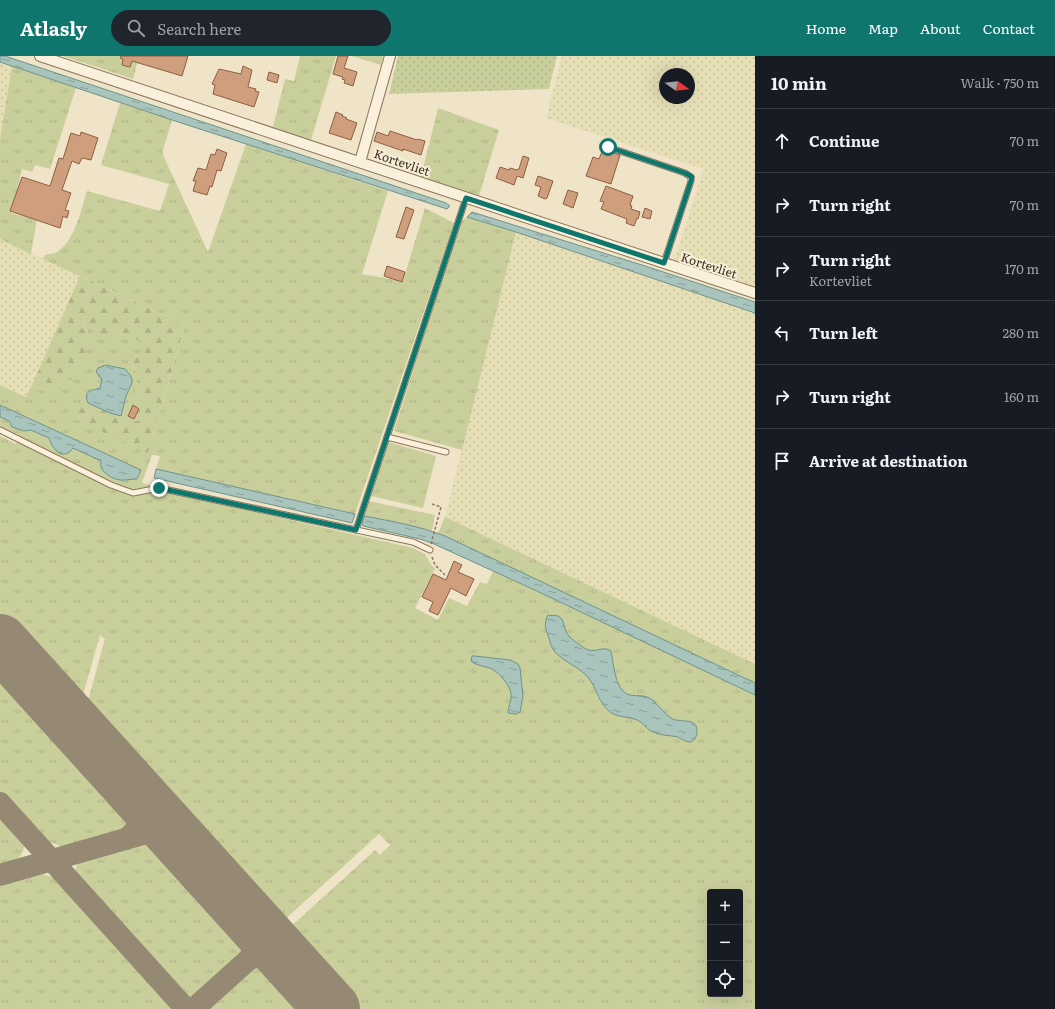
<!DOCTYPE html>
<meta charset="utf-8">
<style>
body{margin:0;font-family:Literata,serif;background:#20242c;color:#f1f3f6}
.controls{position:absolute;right:12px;bottom:12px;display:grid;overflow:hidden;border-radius:4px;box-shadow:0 4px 16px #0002}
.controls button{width:36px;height:36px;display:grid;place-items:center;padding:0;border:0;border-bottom:1px solid #363941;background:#171b24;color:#f1f3f6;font:20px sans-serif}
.compass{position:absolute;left:659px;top:12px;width:36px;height:36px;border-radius:50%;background:#171b24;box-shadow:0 4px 16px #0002;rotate:104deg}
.stop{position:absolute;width:12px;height:12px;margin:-9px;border:3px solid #0f766e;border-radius:50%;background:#fff}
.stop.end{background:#0f766e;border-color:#fff;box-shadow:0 1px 4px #0008}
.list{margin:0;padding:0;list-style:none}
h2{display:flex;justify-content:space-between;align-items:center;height:52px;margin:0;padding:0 16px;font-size:17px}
h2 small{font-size:13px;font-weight:400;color:#9ea1a6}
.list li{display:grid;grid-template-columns:26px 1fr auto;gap:12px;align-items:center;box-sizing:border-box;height:64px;padding:0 16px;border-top:1px solid #363941}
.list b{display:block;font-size:15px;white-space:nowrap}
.list p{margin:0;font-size:13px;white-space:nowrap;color:#9ea1a6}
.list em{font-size:13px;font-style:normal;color:#9ea1a6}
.icon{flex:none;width:22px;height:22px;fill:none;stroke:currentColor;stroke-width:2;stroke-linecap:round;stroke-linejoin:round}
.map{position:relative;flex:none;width:755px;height:953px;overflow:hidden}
header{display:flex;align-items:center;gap:24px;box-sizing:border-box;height:56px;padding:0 20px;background:#0f766e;color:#fff}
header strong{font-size:19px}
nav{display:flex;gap:22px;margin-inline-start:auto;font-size:14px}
.search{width:280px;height:36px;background:#20242c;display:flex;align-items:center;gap:10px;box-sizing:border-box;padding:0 14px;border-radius:22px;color:#9ea1a6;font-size:15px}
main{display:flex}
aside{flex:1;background:#171b24}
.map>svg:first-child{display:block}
</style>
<header>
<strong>Atlasly</strong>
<div class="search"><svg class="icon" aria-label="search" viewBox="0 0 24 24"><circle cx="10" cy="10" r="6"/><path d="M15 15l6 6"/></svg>Search here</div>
<nav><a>Home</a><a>Map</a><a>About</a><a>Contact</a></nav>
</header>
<main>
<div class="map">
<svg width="755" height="953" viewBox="0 0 755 953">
<defs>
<pattern id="farmland-dots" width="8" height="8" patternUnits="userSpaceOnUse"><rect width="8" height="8" fill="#e6deb5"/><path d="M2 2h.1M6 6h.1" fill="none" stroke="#c6bf9b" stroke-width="1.8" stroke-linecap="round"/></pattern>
<pattern id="grass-tufts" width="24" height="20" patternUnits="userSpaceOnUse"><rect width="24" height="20" fill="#c9cf9b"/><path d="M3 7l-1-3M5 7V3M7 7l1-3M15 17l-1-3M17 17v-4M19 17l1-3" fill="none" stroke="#aeb285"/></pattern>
<pattern id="forest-firs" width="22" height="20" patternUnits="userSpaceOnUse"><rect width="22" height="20" fill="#c9cf9b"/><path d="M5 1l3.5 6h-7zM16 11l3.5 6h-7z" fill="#aeb285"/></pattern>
<pattern id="park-dots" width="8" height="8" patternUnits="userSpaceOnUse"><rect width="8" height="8" fill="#c9cf9b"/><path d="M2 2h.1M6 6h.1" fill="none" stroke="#aeb285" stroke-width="1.8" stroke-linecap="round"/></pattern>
<pattern id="water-ripples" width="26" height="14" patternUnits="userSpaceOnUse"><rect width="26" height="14" fill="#a9c4bc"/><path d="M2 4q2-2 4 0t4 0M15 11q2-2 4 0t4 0" fill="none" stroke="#8ba098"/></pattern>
</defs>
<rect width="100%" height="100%" fill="#f0e4c8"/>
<g fill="url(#farmland-dots)" fill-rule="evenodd">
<path d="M562 0H755V231L674 204 704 113 546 62ZM665 18H689V42H665Z"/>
<path d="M0 6 12 10 0 83Z"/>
<path d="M516 176 755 257V608L445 461Z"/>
<path d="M0 183 80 220 27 341 0 329Z"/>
</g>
<g fill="url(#grass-tufts)" fill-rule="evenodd">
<path d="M63 0H139L133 23Z"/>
<path d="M300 0H336L311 84 273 71 285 23 294 25Z"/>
<path d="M352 0H383L381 9Z"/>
<path d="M12 10 76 32 50 113 35 109 32 116 22 113 11 157 37 164 31 198 0 183V83Z"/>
<path d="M120 47 172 64 163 94V99L208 196 246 88 388 135 362 218 403 225 425 152 454 167 355 458 156 413 160 400 152 399 142 427 238 452 413 492 425 498 430 507 435 513 415 552 438 564 449 542 467 550 480 526 487 528 493 515 755 635V953H358L286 875 375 794 380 799 390 789 379 778 280 868 86 652 105 583 100 579 81 646 0 557V380L16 388 20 380 0 370V361L9 365 26 368 73 392 101 405 141 414 0 349V329L26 341 32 329 41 333 53 334 87 273 83 266 85 265 89 268 93 274 115 281 123 280 138 284 141 290V296C135 300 133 304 132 310L139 318 136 333 138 338 144 342 146 346 139 364C133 366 127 363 121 360L126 340 132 327 103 323 100 332 92 333 86 343 88 347H82L148 397 185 269 43 203 45 199C48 198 52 198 55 197 74 188 81 154 87 135L160 155 169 128 101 109ZM710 836H740V938H710Z"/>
<path d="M438 52 499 74 479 140 421 121Z"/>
<path d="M467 161 516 176 462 394 394 375 460 167Z"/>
<path d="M388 386 436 400 423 452 371 440Z"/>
<path d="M368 445 435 459 432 475 364 460Z"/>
<path d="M445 461 755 608V627L438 477Z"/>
<path d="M0 617 123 753 127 760V768L125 772 121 776 114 779 79 789 70 790H60L47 785 39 778 0 735Z"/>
<path d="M0 758C6 765 14 772 20 780 32 796 14 808 0 812Z"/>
<path d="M148 785 156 788 245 887 246 892 245 899 195 944H192L185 941 78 822C74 813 75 808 84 803L140 786Z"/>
<path d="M33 817C44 818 53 820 62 827L176 952V953H0V827Z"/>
<path d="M256 908 267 911 304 953H204L252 909Z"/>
</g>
<path fill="url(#forest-firs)" d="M80 220 185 269 148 397 68 360 77 350 82 347H88L110 357 132 364 136 365 139 364 145 346 144 342 138 338 136 333 139 318 132 310C133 304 135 300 141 296V290L138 284C132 283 127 281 122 281 114 281 106 282 99 279 93 276 90 269 85 265L83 266 87 273 88 279 83 306 76 319 59 333 53 334 41 333 32 329Z"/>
<path fill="url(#park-dots)" d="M398 0H557L549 33 389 38Z"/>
<g fill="url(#water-ripples)" stroke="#6f938a">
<path d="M0 0H5L446 147 450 150 447 153 172 64 0 6Z"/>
<path d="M472 156 642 209 755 246V257L516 176 467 161Z"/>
<path d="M106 309 125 313 130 319 132 323V327L126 340 121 360 110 357 88 347C83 335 91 334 100 332L102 323 100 322 96 315 98 312Z"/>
<path d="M0 349 141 414 137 423C132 423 128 424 124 424 116 425 104 419 101 411 100 409 101 407 101 405L73 392C71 394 70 396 68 397 58 402 51 389 49 382L31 374 24 375 12 371 9 365 0 361Z"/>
<path d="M156 413 355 458 352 467 154 422Z"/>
<path d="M364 460C391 465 419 470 445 480L755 627V639L539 536 434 488 420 483 363 470 362 468Z"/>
<path d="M548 559C551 560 555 559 558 560 565 563 564 574 568 579 573 585 580 589 586 593 594 598 603 589 611 595 613 606 615 627 623 635 630 643 641 637 649 642 657 646 663 657 671 662 679 668 697 660 697 675 697 679 696 681 694 684 692 685 691 686 689 686 685 686 681 682 678 681 669 679 660 680 651 675 646 673 643 666 637 664 628 660 617 662 609 655 599 647 597 634 590 624 581 611 565 607 555 596 551 592 550 585 548 579 545 572 544 567 548 559Z"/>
<path d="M472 600H475L510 604 518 608 520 612 523 640 520 656 516 658 508 657C508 650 512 645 511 638 511 631 499 616 492 613 485 610 477 610 471 605Z"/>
</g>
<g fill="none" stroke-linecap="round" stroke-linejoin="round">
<g stroke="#968974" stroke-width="22">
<path d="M0 747 186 953"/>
<path d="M126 783C144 771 144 751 134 734"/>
<path d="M0 819 150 776C164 775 170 778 181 786"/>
<path d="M248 904C260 890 259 878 250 862"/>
<path d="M198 949 248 904C266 893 279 898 294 911"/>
</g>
<path stroke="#968974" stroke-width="56" d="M0 586 332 953"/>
</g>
<g fill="#cf9f7d" stroke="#8d5f41">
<path d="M121 0H188L182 20 132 5 130 11 122 9 123 3 120 2Z"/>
<path d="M338 0H348L344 12 357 16 353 30 344 27 345 24 342 23 343 21 333 18Z"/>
<path d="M243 10 252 14 248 31 256 33 255 35 259 36 254 51 213 38 215 29 212 28 219 13 241 18Z"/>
<path d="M269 16 279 19 277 27 267 24Z"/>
<path d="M336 56 343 59 342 60 347 62 346 63 357 67 351 84 329 77Z"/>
<path d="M390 75 417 84 418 83 425 85 421 99 403 93V95L374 85 377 76 388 80Z"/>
<path d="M81 76 98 82 91 104 82 102 79 108 72 105 62 134 71 137 65 154 69 155 67 162 63 160 60 172 10 155 22 121 50 130 59 102 63 103 71 77 80 80Z"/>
<path d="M217 93 227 97 221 115 217 114 212 131 210 130 207 139 193 135 196 125H193L198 112 206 114 211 98 215 99Z"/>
<path d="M603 93 620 99 611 128 586 120 593 101 599 103Z"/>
<path d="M523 100 529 102 523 122 517 120 514 129 496 122 500 111 509 114 510 112 517 114 518 113H519Z"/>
<path d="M538 120 553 125 547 142 545 143 538 140 541 131 535 129Z"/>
<path d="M606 130 633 140 630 149 632 150 631 153 640 156 638 163 637 162 634 170 626 167 627 163 601 153 604 146 600 145Z"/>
<path d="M568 134 578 137 573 152 563 148Z"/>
<path d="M406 151 414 154 404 183 396 181Z"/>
<path d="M645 152 652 155 650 163 642 161Z"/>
<path d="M387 210 405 216 402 226 384 220Z"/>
<path d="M133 349 139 353 134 363 128 360Z"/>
<path d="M454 505 462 509 458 516 474 523 466 540 451 532 438 559 429 555 433 546 422 541 433 518 446 524Z"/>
</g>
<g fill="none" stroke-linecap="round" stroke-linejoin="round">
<defs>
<g id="service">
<path d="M608 91 685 117 691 121V125L664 207"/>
<path d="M0 374 111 429 133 437 159 432 413 486 430 494"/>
<path d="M446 396 387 381 466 142"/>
<path d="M356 474 387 381"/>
</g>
<g id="minor">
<path d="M40 0C279 79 516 159 755 237"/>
<path d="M360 106 390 0"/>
</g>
</defs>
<use href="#service" stroke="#8d765c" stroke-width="7"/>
<use href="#minor" stroke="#8d765c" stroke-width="12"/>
<g stroke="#8d765c" stroke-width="1.5" stroke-dasharray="3 2" stroke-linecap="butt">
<path d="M431 488 441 451 432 448"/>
<path d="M432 501 435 509 445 519"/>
</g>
<use href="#service" stroke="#faf1dc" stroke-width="5"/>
<use href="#minor" stroke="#faf1dc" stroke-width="10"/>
</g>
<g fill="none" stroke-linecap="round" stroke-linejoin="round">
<path stroke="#0f766e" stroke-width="5" d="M159 432 356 474 466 142 664 207 691 125 692 121 685 117 608 91"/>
</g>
<g text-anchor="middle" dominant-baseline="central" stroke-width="4" stroke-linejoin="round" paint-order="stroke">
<g font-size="12" fill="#3d2e20" stroke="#f7eed8">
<text transform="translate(402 106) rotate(19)">Kortevliet</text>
<text transform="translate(709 209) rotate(18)">Kortevliet</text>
</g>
</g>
</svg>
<div class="controls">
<button>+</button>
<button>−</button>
<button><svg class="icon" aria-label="locate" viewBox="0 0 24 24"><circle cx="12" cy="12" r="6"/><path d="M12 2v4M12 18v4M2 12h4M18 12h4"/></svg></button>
</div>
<svg class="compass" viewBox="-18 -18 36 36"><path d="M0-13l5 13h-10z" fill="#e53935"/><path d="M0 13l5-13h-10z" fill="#9ea1a6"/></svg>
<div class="stop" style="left:608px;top:91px"></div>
<div class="stop end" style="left:159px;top:432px"></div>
</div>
<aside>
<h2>10 min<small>Walk · 750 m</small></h2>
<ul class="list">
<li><svg class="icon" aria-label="ahead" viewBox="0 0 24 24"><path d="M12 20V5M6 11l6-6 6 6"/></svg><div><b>Continue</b></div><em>70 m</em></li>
<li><svg class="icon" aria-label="right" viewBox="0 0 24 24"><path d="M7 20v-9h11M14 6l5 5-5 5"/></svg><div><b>Turn right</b></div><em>70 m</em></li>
<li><svg class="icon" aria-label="right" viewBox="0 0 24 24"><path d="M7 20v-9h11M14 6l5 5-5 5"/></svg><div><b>Turn right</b><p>Kortevliet</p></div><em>170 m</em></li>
<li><svg class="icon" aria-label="left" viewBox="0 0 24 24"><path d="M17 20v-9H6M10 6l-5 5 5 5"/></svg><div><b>Turn left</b></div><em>280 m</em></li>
<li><svg class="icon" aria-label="right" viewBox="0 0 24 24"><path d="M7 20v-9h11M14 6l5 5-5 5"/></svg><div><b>Turn right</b></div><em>160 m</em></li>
<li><svg class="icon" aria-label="arrive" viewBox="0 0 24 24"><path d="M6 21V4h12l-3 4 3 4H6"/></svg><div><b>Arrive at destination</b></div></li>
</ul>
</aside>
</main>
